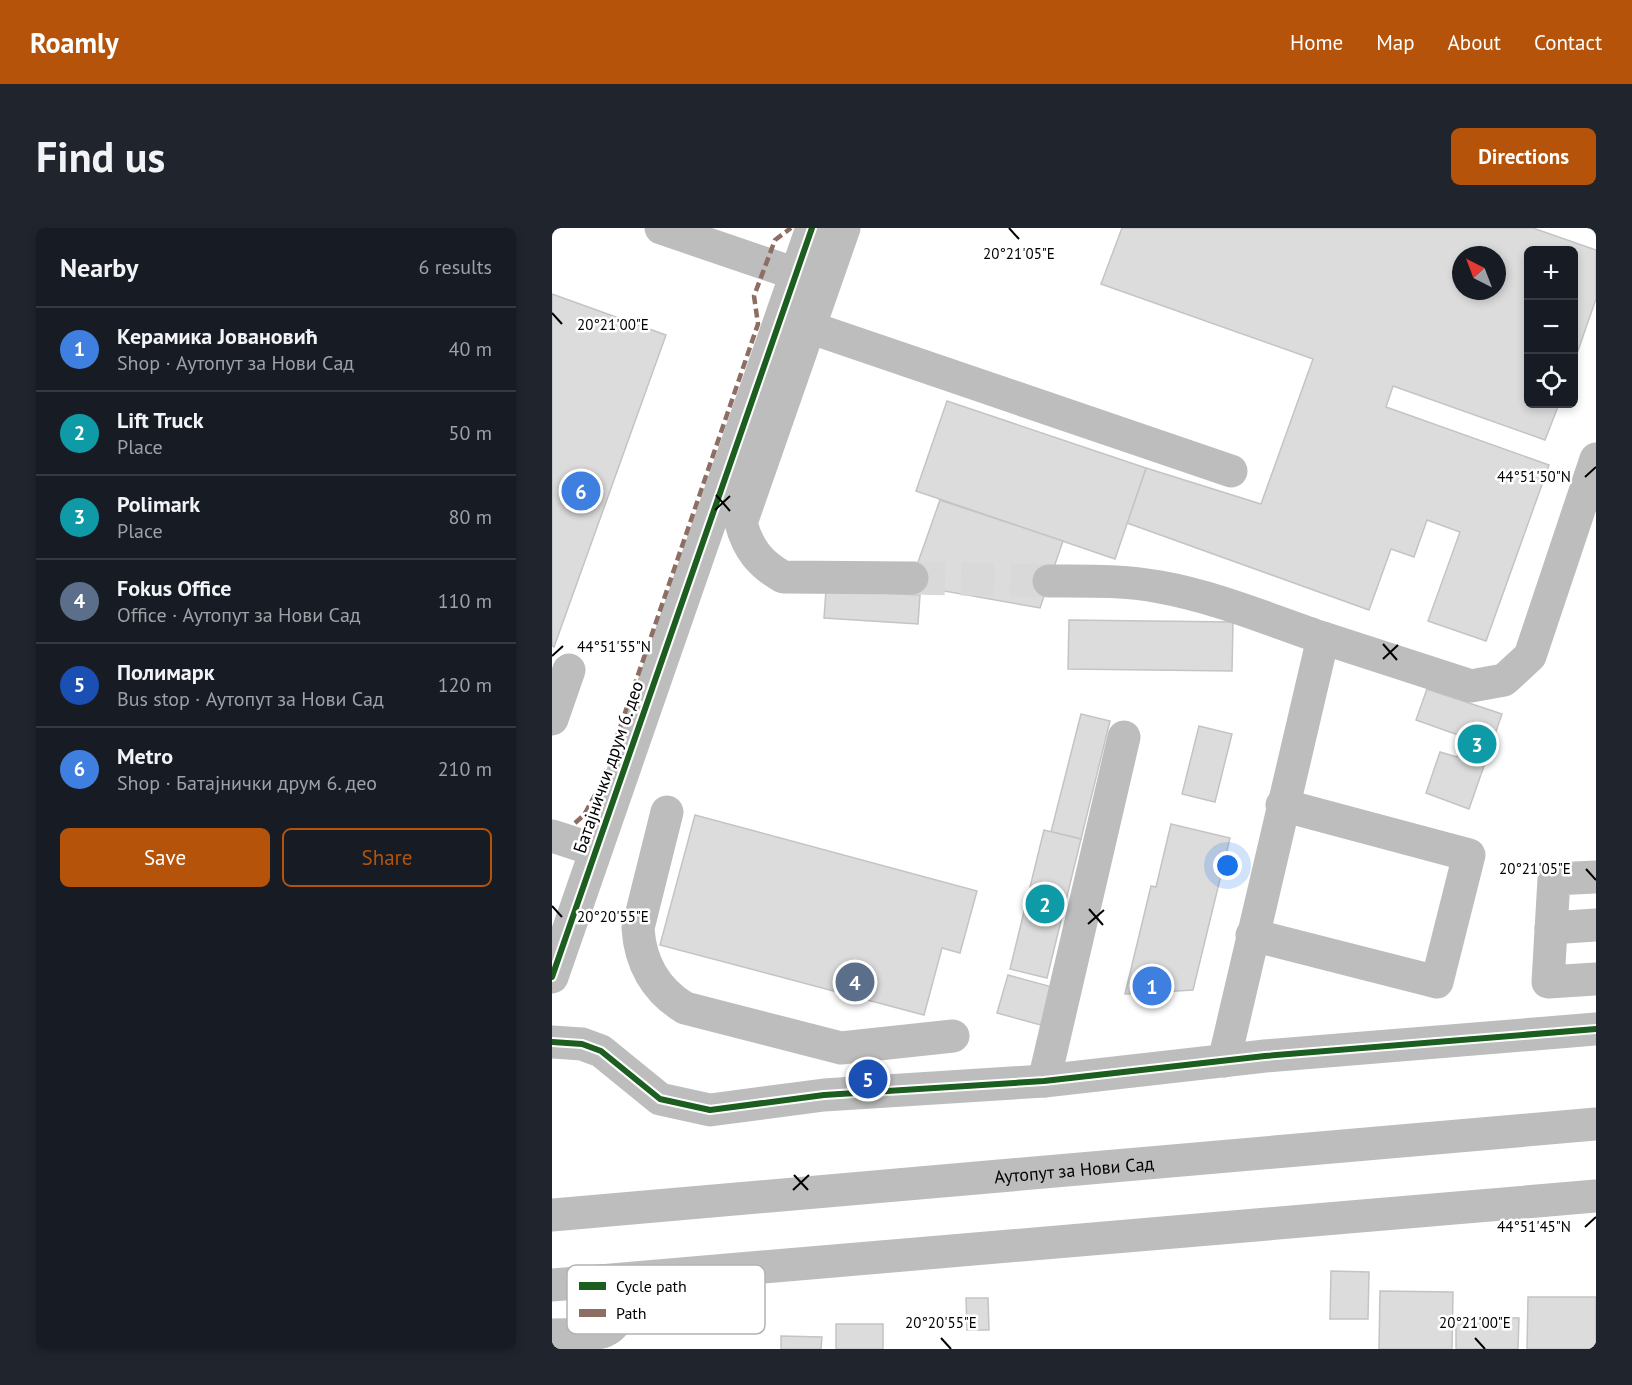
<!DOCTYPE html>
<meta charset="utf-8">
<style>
body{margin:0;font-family:"PT Sans",sans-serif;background:#20242c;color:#f1f3f6}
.controls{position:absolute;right:18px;top:18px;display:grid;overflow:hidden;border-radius:9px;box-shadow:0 3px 9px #0003}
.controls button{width:54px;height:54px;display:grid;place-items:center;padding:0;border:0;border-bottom:2px solid #363941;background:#171b24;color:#f1f3f6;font:30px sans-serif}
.compass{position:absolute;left:900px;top:18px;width:54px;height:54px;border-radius:50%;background:#171b24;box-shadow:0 3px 9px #0003;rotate:318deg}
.you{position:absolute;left:676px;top:638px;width:21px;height:21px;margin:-15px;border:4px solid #fff;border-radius:50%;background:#1a73e8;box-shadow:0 0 0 9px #1a73e833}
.badge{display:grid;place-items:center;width:39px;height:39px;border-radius:50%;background:#b45309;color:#fff;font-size:20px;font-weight:700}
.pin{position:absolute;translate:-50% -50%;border:3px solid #fff;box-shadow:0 2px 6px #0006}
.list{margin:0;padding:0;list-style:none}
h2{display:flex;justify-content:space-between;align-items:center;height:78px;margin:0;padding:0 24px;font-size:26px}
h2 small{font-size:20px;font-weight:400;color:#9ea1a6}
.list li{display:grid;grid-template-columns:39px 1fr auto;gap:18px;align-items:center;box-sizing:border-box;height:84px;padding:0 24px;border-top:2px solid #363941}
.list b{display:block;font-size:22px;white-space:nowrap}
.list p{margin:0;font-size:20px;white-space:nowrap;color:#9ea1a6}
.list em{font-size:20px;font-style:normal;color:#9ea1a6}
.actions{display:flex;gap:12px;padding:18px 24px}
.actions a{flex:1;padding:14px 0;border:2px solid #b45309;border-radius:9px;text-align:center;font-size:21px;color:#b45309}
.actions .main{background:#b45309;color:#fff}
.icon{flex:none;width:33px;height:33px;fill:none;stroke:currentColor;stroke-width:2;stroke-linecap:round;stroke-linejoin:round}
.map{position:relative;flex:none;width:1044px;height:1121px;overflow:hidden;border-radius:9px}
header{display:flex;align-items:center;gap:36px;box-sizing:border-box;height:84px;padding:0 30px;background:#b45309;color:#fff}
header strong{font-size:28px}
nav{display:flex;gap:33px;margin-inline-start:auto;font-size:21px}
.intro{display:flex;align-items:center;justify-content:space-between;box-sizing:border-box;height:144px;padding:0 36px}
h1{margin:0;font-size:42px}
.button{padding:15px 27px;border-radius:9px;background:#b45309;color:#fff;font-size:21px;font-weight:700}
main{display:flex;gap:36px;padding:0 36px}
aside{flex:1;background:#171b24;border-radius:9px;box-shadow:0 3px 9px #0003}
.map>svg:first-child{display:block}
</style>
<header>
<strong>Roamly</strong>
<nav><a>Home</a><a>Map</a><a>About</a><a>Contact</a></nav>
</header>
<div class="intro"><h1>Find us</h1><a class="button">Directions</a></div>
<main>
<aside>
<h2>Nearby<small>6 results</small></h2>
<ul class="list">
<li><span class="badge" style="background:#3f7fe0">1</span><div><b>Керамика Јовановић</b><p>Shop · Аутопут за Нови Сад</p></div><em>40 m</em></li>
<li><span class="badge" style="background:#0f9aa8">2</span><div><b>Lift Truck</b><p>Place</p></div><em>50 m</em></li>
<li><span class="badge" style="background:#0f9aa8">3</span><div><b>Polimark</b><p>Place</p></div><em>80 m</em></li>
<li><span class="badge" style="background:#5c6f8a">4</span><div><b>Fokus Office</b><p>Office · Аутопут за Нови Сад</p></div><em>110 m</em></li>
<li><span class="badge" style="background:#1a4fb4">5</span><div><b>Полимарк</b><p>Bus stop · Аутопут за Нови Сад</p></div><em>120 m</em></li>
<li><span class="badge" style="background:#3f7fe0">6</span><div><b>Metro</b><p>Shop · Батајнички друм 6. део</p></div><em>210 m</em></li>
</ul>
<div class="actions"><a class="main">Save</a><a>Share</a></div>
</aside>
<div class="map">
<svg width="1044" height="1121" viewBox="0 0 1044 1121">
<rect width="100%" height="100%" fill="#fff"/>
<g fill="#dcdcdc" stroke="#c4c4c4" stroke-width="1.5" fill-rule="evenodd">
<path d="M570 0H981L1044 22V71L1022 134V22H976V176H1007L993 212 841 158 834 179 997 237 934 413 876 393 908 304 875 292 862 329 839 321 817 382 575 295 594 240 709 276 761 131 549 56ZM909 27H945V63H909Z"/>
<path d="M0 66 114 107 2 419 0 418Z"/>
<path d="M395 173 594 240 563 331 364 263Z"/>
<path d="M388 272 511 313 488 380 358 357Z"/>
<path d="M274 362 368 367 366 396 272 390Z"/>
<path d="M517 392 681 394 680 443 516 441Z"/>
<path d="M875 461 950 486 917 581 874 565 888 524 905 529 912 509 864 492Z"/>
<path d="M529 486 558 493 529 611 499 604Z"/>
<path d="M647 498 680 506 663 574 630 566Z"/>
<path d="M143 587 425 663 408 725 390 720 372 787 108 717Z"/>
<path d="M619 596 678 610 641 762 573 766 599 658 604 659Z"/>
<path d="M492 602 529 611 495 750 458 741Z"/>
<path d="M456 747 500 759 489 797 445 785Z"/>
<path d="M779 1043 817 1044 816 1091H778Z"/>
<path d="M828 1063 901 1064 900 1121H827Z"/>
<path d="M976 1069H1044V1121H975Z"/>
<path d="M414 1070H436L437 1102H415Z"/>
<path d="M904 1089 967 1090 966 1121H904Z"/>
<rect x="284" y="1096" width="47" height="25"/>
<path d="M229 1108 270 1109 269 1121H229Z"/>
</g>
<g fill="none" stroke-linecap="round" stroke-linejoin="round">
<path stroke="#d9d9d9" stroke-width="33" stroke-dasharray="33 16" stroke-linecap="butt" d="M360 350 497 353"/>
<g stroke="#bdbdbd" stroke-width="33">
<path d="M109 0 244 46"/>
<path d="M292 0 189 295C196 321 208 336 231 349L360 350"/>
<path d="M239 93 679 243"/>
<path d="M497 353C534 353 571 352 608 359 664 369 718 392 771 410L672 833"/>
<path d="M771 410 919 458 952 452 978 428 1044 231"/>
<path d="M0 491 17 442"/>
<path d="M115 584 86 700C88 734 103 762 133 780L289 820 401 808"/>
<path d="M0 608 43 622"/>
<path d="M1044 649 1002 651 996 754 1044 751"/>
<path d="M999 700 1044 697"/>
<path d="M700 707 885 754 917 627 730 577"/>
<path d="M0 749 260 0"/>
<path d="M0 814 30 816 49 823 108 871 158 882 272 867 492 853 713 828 1044 801"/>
<path d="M492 853 572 509"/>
<path d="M0 1107C60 1106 63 1111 79 1051"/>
</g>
<g stroke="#bdbdbd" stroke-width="33">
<path id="s1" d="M0 987 1044 896"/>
<path d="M0 1057 1044 968"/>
</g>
<path stroke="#8d6e63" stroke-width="4.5" stroke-dasharray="9 4.5" stroke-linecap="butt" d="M23 595 32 587 48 558 206 96 202 68 223 12 239 0"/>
<defs>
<g id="cycleway">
<path d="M0 749 260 0"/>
<path d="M0 814 30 816 49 823 108 871 158 882 272 867 492 853 713 828 1044 801"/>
</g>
</defs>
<use href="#cycleway" stroke="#fff" stroke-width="10"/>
<use href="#cycleway" stroke="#1b5e20" stroke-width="6"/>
</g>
<path fill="none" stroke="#000" stroke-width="2" d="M457 0 467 11M0 85 10 96M1033 249 1044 239M164 267 178 283M163 282 178 268M831 416 845 432M0 428 11 418M831 431 846 417M1034 641 1044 652M0 678 10 689M537 681 551 697M536 696 552 682M242 947 256 962M241 962 257 947M1033 999 1044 989M389 1110 399 1121M923 1110 933 1121"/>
<g text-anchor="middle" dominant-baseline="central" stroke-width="5" stroke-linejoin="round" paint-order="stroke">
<g font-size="18" fill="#000" stroke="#fff">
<text transform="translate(56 539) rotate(-71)">Батајнички друм 6. део</text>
<text stroke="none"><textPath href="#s1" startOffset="524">Аутопут за Нови Сад</textPath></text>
</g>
</g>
<rect x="15" y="1037" width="198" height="69" rx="9" fill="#fff" stroke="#b2b2b2" stroke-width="1.5"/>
<rect x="27" y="1054" width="27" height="8" fill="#1b5e20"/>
<rect x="27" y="1081" width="27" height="8" fill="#8d6e63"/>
<g font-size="16" fill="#000">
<text x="64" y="1064">Cycle path</text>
<text x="64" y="1091">Path</text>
</g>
<g font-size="15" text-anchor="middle" fill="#000" stroke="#fff" stroke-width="5" stroke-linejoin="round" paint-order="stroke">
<text x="467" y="31">20°21'05"E</text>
<text x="61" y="102">20°21'00"E</text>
<text x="982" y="254">44°51'50"N</text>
<text x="62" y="424">44°51'55"N</text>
<text x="983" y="646">20°21'05"E</text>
<text x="61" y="694">20°20'55"E</text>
<text x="982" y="1004">44°51'45"N</text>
<text x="389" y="1100">20°20'55"E</text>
<text x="923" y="1100">20°21'00"E</text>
</g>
</svg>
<div class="controls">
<button>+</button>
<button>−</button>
<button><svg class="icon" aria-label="locate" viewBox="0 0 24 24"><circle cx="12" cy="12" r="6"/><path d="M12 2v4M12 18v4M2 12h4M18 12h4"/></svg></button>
</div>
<svg class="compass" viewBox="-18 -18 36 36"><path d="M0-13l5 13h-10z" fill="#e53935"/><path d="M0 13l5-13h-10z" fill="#9ea1a6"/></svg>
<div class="you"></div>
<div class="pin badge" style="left:600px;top:758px;background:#3f7fe0">1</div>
<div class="pin badge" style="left:493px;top:676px;background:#0f9aa8">2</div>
<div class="pin badge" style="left:925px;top:516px;background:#0f9aa8">3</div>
<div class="pin badge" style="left:303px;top:754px;background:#5c6f8a">4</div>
<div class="pin badge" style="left:316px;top:851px;background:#1a4fb4">5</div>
<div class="pin badge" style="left:29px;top:263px;background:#3f7fe0">6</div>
</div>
</main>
